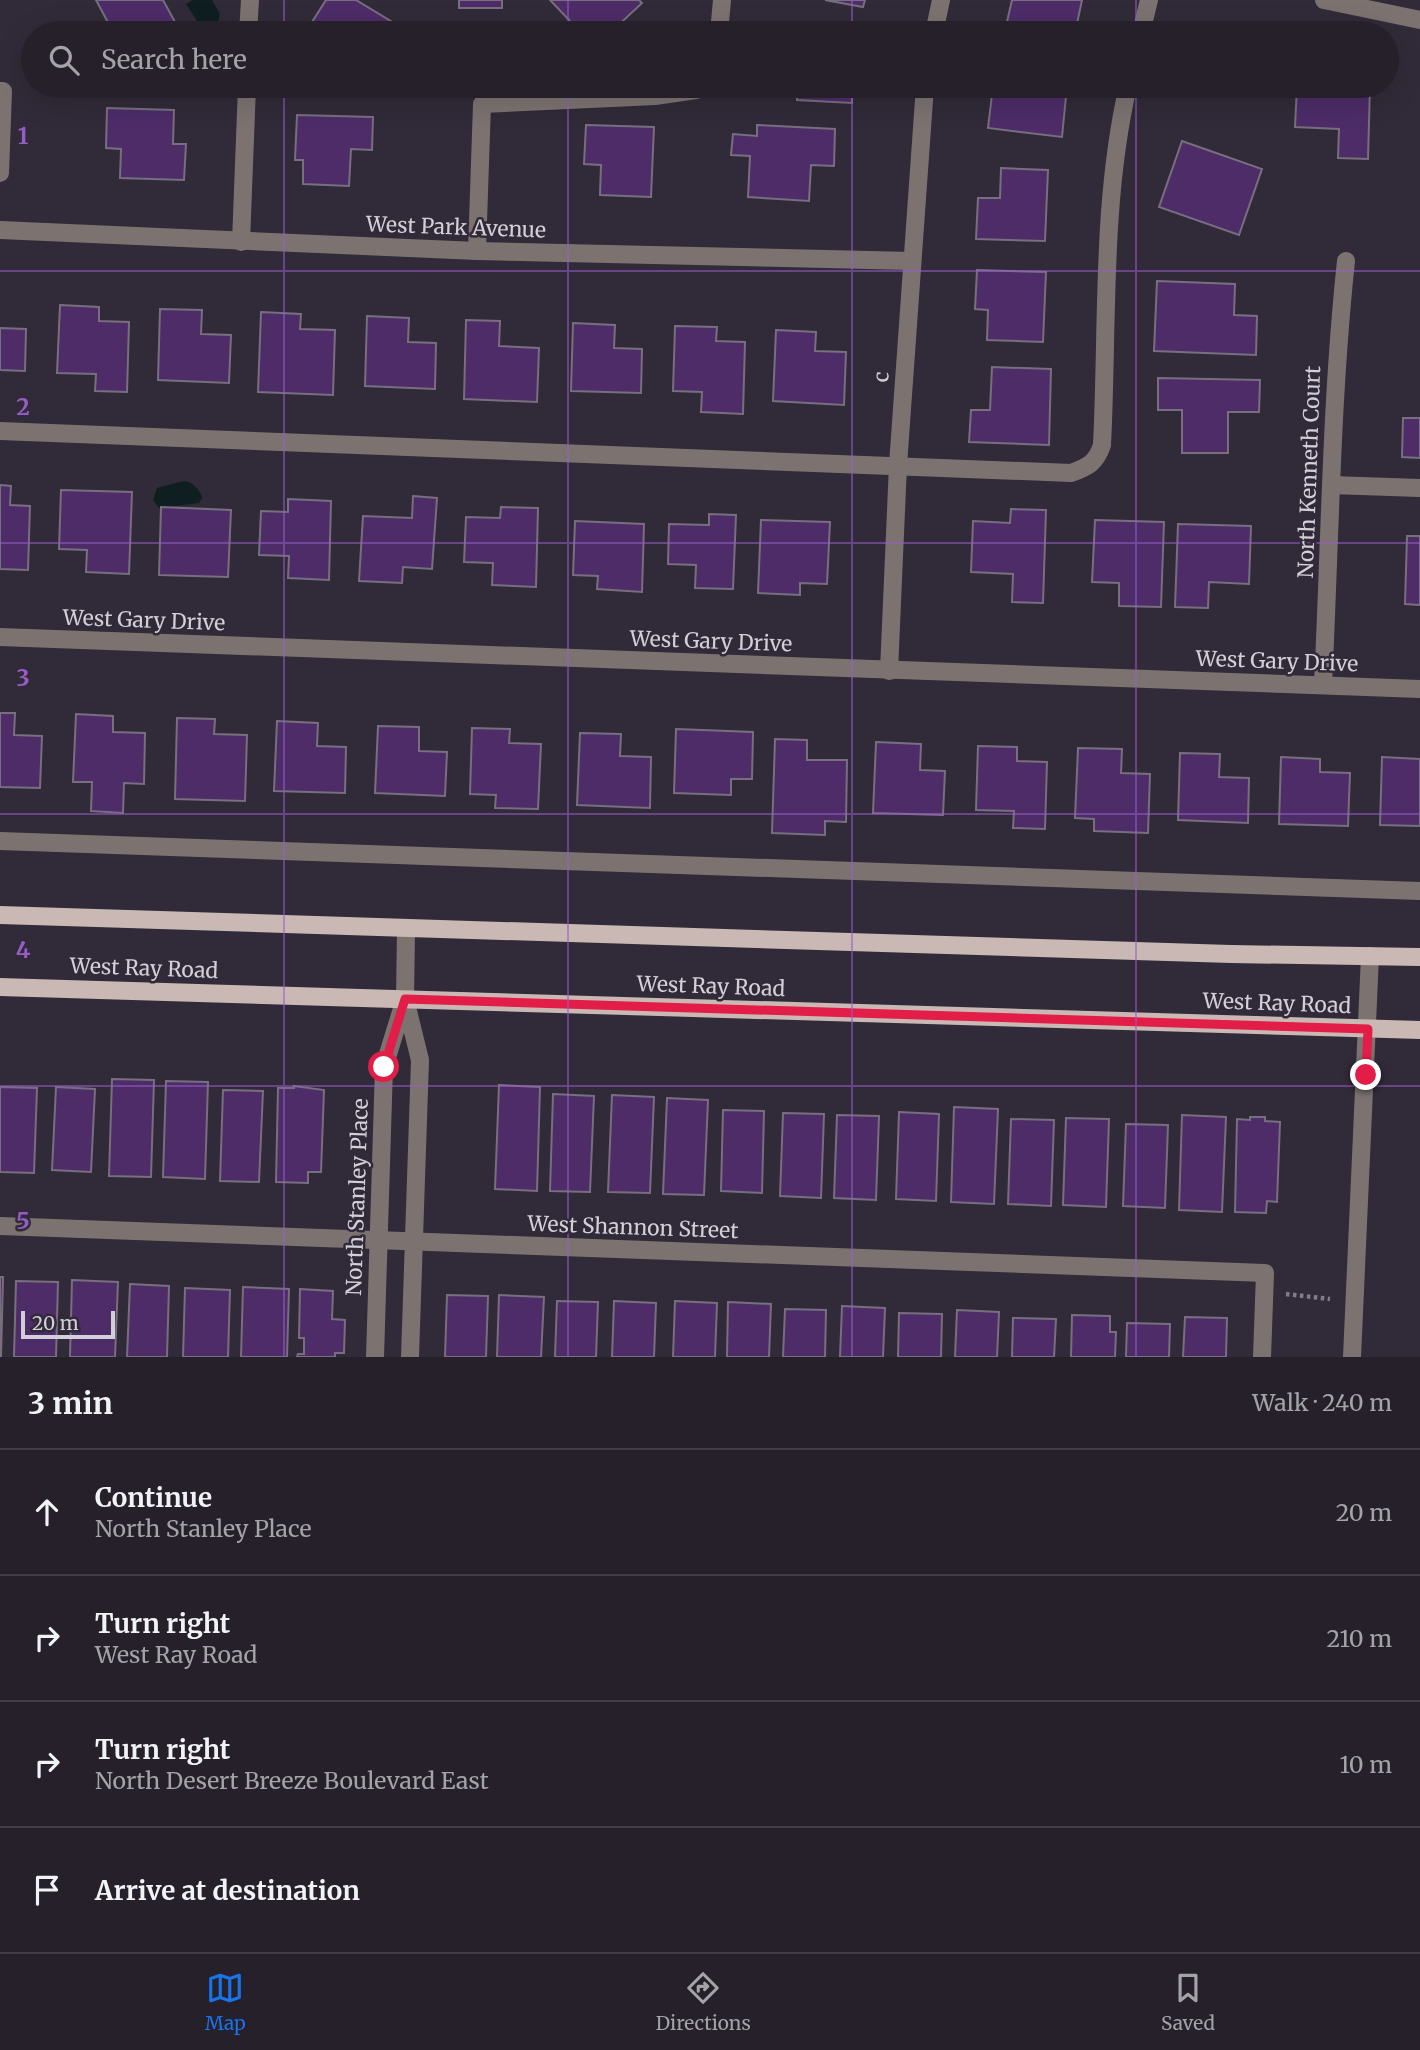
<!DOCTYPE html>
<meta charset="utf-8">
<style>
body{margin:0;font-family:Merriweather,serif;background:#2d2832;color:#f1f3f6}
.scale{position:absolute;left:21px;bottom:18px;width:94px;box-sizing:border-box;padding-left:7px;border:4px solid #d3cfd8;border-top:0;font-size:19px;line-height:24px;white-space:nowrap;color:#d3cfd8;-webkit-text-stroke:5px #312a38;paint-order:stroke}
.stop{position:absolute;width:21px;height:21px;margin:-16px;border:5px solid #e11d48;border-radius:50%;background:#fff}
.stop.end{background:#e11d48;border-color:#fff;box-shadow:0 2px 7px #0008}
.list{margin:0;padding:0;list-style:none}
h2{display:flex;justify-content:space-between;align-items:center;height:91px;margin:0;padding:0 28px;font-size:30px}
h2 small{font-size:23px;font-weight:400;color:#a3a3a8}
.list li{display:grid;grid-template-columns:46px 1fr auto;gap:21px;align-items:center;box-sizing:border-box;height:126px;padding:0 28px;border-top:2px solid #423e47}
.list b{display:block;font-size:26px;white-space:nowrap}
.list p{margin:0;font-size:23px;white-space:nowrap;color:#a3a3a8}
.list em{font-size:23px;font-style:normal;color:#a3a3a8}
.icon{flex:none;width:38px;height:38px;fill:none;stroke:currentColor;stroke-width:2;stroke-linecap:round;stroke-linejoin:round}
.map{position:relative;flex:none;width:1420px;height:1357px;overflow:hidden}
.search{position:absolute;background:#25202a;box-shadow:0 7px 28px #0002;left:21px;right:21px;top:21px;height:77px;display:flex;align-items:center;gap:18px;box-sizing:border-box;padding:0 24px;border-radius:38px;color:#a3a3a8;font-size:26px}
.sheet{height:595px;background:#25202a}
nav{display:flex;justify-content:space-around;align-items:center;box-sizing:border-box;height:98px;border-top:2px solid #423e47;background:#25202a;font-size:19px;color:#a3a3a8}
nav a{display:grid;justify-items:center;gap:4px}
nav .on{color:#1a73e8}
.map>svg:first-child{display:block}
</style>
<div class="map">
<svg width="1420" height="1357" viewBox="0 0 1420 1357">
<rect width="100%" height="100%" fill="#312a38"/>
<g fill="#0f1e20">
<path d="M193 0H212L220 14 215 33H195L197 21 186 4Z"/>
<path d="M184 481C191 481 201 490 202 498L199 503 159 508 153 500 157 488Z"/>
</g>
<g fill="#4d2c68" stroke="#776f7f" stroke-width="2">
<path d="M96 0H163L181 33H101L111 28Z"/>
<path d="M326 0H356L407 31 406 33H305Z"/>
<rect x="459" y="0" width="43" height="8"/>
<path d="M550 0H639L642 3 610 33H556L570 21Z"/>
<path d="M825 0H865L863 7Z"/>
<path d="M1012 0H1082L1075 33H1040L1006 26Z"/>
<path d="M797 86H852V103L797 100Z"/>
<path d="M993 86 1018 89 1019 86H1067L1062 137 988 128Z"/>
<path d="M1297 86H1370L1368 159 1338 158 1339 129 1295 127Z"/>
<path d="M107 108 174 110 173 144H186L184 180 120 178 121 149 106 148Z"/>
<path d="M297 115 373 117 372 150 351 149 349 186 303 184V160H295Z"/>
<path d="M586 125 654 127 651 197 600 195 601 165 584 164Z"/>
<path d="M757 125 835 129 834 166 811 165 809 201 748 197 750 156 731 155 733 134 757 136Z"/>
<path d="M1182 141 1262 169 1239 235 1159 207Z"/>
<path d="M1001 168 1048 170 1045 241 976 239 978 198H1000Z"/>
<path d="M977 270 1046 272 1043 342 987 340 988 310 975 309Z"/>
<path d="M1157 281 1235 284 1234 315 1257 316 1256 355 1154 351Z"/>
<path d="M60 305 99 307V321L129 322 127 392 95 391 96 374 57 373Z"/>
<path d="M160 309 202 310 201 334 231 335 229 383 158 380Z"/>
<path d="M261 312 301 314 300 329 335 330 333 395 258 392Z"/>
<path d="M367 316 409 318 408 342 436 343 435 389 365 386Z"/>
<path d="M466 320 500 321 499 346 539 348 537 402 464 399Z"/>
<path d="M573 323 615 325 614 348 642 349 641 393 571 391Z"/>
<path d="M675 326 717 327 716 341 745 342 743 414 701 412 702 392 673 391Z"/>
<path d="M0 328 26 329 25 371 0 370Z"/>
<path d="M776 330 816 332 815 351 846 352 844 405 773 401Z"/>
<path d="M992 367 1051 369 1049 445 969 442 971 410H990Z"/>
<path d="M1158 378 1260 380 1259 412H1228V453H1182V410H1158Z"/>
<path d="M1403 418H1420V458L1402 457Z"/>
<path d="M0 485 11 486 10 505 30 506 28 570 0 569Z"/>
<path d="M61 490 132 492 129 574 86 572 87 550 59 549Z"/>
<path d="M413 496 437 498 432 569 403 567 402 583 359 581 363 516 412 518Z"/>
<path d="M288 499 331 501 329 580 288 578 289 556 259 555 261 511 288 512Z"/>
<path d="M161 507 231 510 228 577 159 575Z"/>
<path d="M501 507 538 508 536 587 492 585 493 563 464 562 466 517 500 518Z"/>
<path d="M1011 509 1046 510 1043 603 1012 602 1013 574 971 572 973 521 1010 523Z"/>
<path d="M709 514 736 515 733 589 695 588 696 565 668 564 669 524 709 525Z"/>
<path d="M761 520 830 522 827 584 800 583V595L758 593Z"/>
<path d="M1095 520 1164 522 1161 607 1119 606V583L1092 582Z"/>
<path d="M575 521 644 524 642 592 597 589 598 576 573 575Z"/>
<path d="M1178 524 1251 526 1249 584 1209 582 1208 608 1175 607Z"/>
<path d="M1407 536H1420V605L1405 604Z"/>
<path d="M0 713H15L14 735 42 736 40 788 0 787Z"/>
<path d="M76 714 113 716V732L145 733 144 784 124 783 123 813 91 811 92 782H73Z"/>
<path d="M177 718 215 719 214 734 247 735 245 801 175 799Z"/>
<path d="M277 721 318 723 317 746 346 747 345 793 274 791Z"/>
<path d="M378 726 419 727V751L447 752 445 796 375 793Z"/>
<path d="M472 728 510 729 509 743 541 744 538 809 495 808 496 795 470 794Z"/>
<path d="M676 729 753 732 752 779H731V795L674 793Z"/>
<path d="M580 733 621 734 620 756 651 757 650 808 577 805Z"/>
<path d="M775 739 807 740V760H847L846 822 825 821V835L772 833Z"/>
<path d="M876 742 921 744 920 770 945 771 943 815 873 813Z"/>
<path d="M978 746 1017 747V761L1047 762 1045 829 1013 828 1014 811 976 810Z"/>
<path d="M1078 748 1122 749 1121 773 1150 774 1148 833 1094 831V819L1075 818Z"/>
<path d="M1180 753 1220 754 1219 777 1249 778 1248 823 1178 820Z"/>
<path d="M1281 757 1320 759V772L1350 773 1348 826 1279 824Z"/>
<path d="M1382 757 1420 759V826L1380 825Z"/>
<path d="M112 1079 154 1080 151 1177 109 1176Z"/>
<path d="M166 1081 208 1082 205 1179 163 1177Z"/>
<path d="M499 1085 540 1087 537 1191 495 1189Z"/>
<path d="M294 1086 324 1090 321 1172H308V1183L276 1182 278 1088H294Z"/>
<path d="M0 1087 37 1088 34 1173 0 1172Z"/>
<path d="M56 1087 95 1089 91 1172 52 1170Z"/>
<path d="M223 1090 263 1091 259 1182 220 1181Z"/>
<path d="M553 1094 594 1096 590 1192 550 1191Z"/>
<path d="M612 1095 654 1097 650 1193 608 1192Z"/>
<path d="M667 1098 708 1100 704 1195 663 1194Z"/>
<path d="M954 1107 998 1109 994 1204 951 1202Z"/>
<path d="M723 1110 764 1111 762 1193 721 1191Z"/>
<path d="M899 1112 939 1114 936 1201 896 1199Z"/>
<path d="M783 1113 824 1114 821 1198 780 1196Z"/>
<path d="M837 1115 879 1116 876 1200 834 1198Z"/>
<path d="M1182 1115 1226 1117 1222 1212 1179 1210Z"/>
<path d="M1250 1117H1265V1121L1280 1122 1277 1202 1267 1201 1266 1213 1235 1212 1237 1119 1250 1120Z"/>
<path d="M1066 1118 1109 1119 1106 1207 1063 1205Z"/>
<path d="M1011 1119 1054 1120 1051 1206 1008 1204Z"/>
<path d="M1126 1124 1168 1125 1165 1208 1123 1206Z"/>
<path d="M0 1277H3L1 1357H0Z"/>
<path d="M72 1280 118 1282 115 1357H70Z"/>
<path d="M16 1281 58 1282 56 1357H14Z"/>
<path d="M130 1284 169 1286 167 1357H127Z"/>
<path d="M243 1287 289 1289 287 1357H241Z"/>
<path d="M185 1288 230 1290 228 1357H183Z"/>
<path d="M300 1289 333 1291 332 1319 345 1320 344 1353H335V1357H297L298 1354H304V1338H299Z"/>
<path d="M447 1295 488 1296 486 1357H445Z"/>
<path d="M499 1295 544 1297 541 1357H497Z"/>
<path d="M557 1301 598 1302 596 1357H555Z"/>
<path d="M614 1301 656 1303 654 1357H612Z"/>
<path d="M675 1301 717 1303 715 1357H673Z"/>
<path d="M728 1302 771 1304 769 1357H727Z"/>
<path d="M842 1306 885 1308 883 1357H840Z"/>
<path d="M785 1309 826 1310 825 1357H783Z"/>
<path d="M957 1310 999 1312 997 1357H955Z"/>
<path d="M899 1313 942 1314 941 1357H898Z"/>
<path d="M1072 1315 1110 1316V1332H1116L1115 1357H1071Z"/>
<path d="M1185 1317 1227 1318 1226 1357H1183Z"/>
<path d="M1013 1318 1056 1319 1054 1357H1012Z"/>
<path d="M1127 1323 1170 1324 1169 1357H1126Z"/>
</g>
<g fill="none" stroke-linecap="round" stroke-linejoin="round">
<path stroke="#817c87" stroke-width="4.5" stroke-dasharray="3.5 3.5" stroke-linecap="butt" d="M1286 1294 1330 1299"/>
<g stroke="#7c7371" stroke-width="18">
<path d="M1324 0 1420 20"/>
<path d="M248 33 250 0"/>
<path d="M719 33 722 0"/>
<path d="M934 33 941 0"/>
<path d="M1141 33 1149 0"/>
<path d="M0 91H3L0 173"/>
<path d="M0 230 477 251 912 261"/>
<path d="M241 242 247 86"/>
<path d="M477 251 482 104 655 96 696 90 699 86"/>
<path d="M0 431 1071 473C1088 467 1096 463 1102 445 1108 326 1101 203 1128 86"/>
<path d="M1331 485 1420 488"/>
<path d="M0 637 1420 689"/>
<path d="M889 671 898 465 925 86"/>
<path d="M1323 684C1330 543 1331 402 1346 261"/>
<path d="M0 841 1420 891"/>
<path d="M405 999 420 1060 410 1357"/>
<path d="M0 1226 1265 1273 1262 1357"/>
<path d="M375 1357 384 1067 405 999 406 929"/>
<path d="M1352 1357 1370 956"/>
</g>
<g stroke="#cab8b4" stroke-width="18">
<path d="M0 915 1231 954 1420 957"/>
<path d="M0 987 1420 1030"/>
</g>
</g>
<g fill="none" stroke-linecap="round" stroke-linejoin="round">
<path stroke="#e11d48" stroke-width="9" d="M384 1067 405 999 1368 1029 1366 1075"/>
</g>
<path fill="none" stroke="#955dc6" stroke-width="2" stroke-opacity="0.55" d="M284 0V33M568 0V33M852 0V33M1136 0V33M284 86V1357M568 86V1357M852 86V1357M1136 86V1357M0 271H1420M0 543H1420M0 814H1420M0 1086H1420"/>
<g text-anchor="middle" dominant-baseline="central" stroke-width="5" stroke-linejoin="round" paint-order="stroke">
<g font-size="21" fill="#d3cfd8" stroke="#312a38">
<text transform="translate(456 227) rotate(2)">West Park Avenue</text>
<text transform="translate(881 377) rotate(-86)">c</text>
<text transform="translate(1309 472) rotate(-88)">North Kenneth Court</text>
<text transform="translate(144 620) rotate(2)">West Gary Drive</text>
<text transform="translate(711 641) rotate(2)">West Gary Drive</text>
<text transform="translate(1277 661) rotate(2)">West Gary Drive</text>
<text transform="translate(144 968) rotate(2)">West Ray Road</text>
<text transform="translate(711 986) rotate(2)">West Ray Road</text>
<text transform="translate(1277 1003) rotate(2)">West Ray Road</text>
<text transform="translate(357 1197) rotate(-88)">North Stanley Place</text>
<text transform="translate(633 1227) rotate(2)">West Shannon Street</text>
</g>
</g>
<g font-size="23" text-anchor="middle" font-weight="bold" fill="#955dc6" stroke="#312a38" stroke-width="5" stroke-linejoin="round" paint-order="stroke">
<text x="23" y="144">1</text>
<text x="23" y="415">2</text>
<text x="23" y="686">3</text>
<text x="23" y="958">4</text>
<text x="23" y="1229">5</text>
</g>
</svg>
<div class="scale">20 m</div>
<div class="stop" style="left:384px;top:1067px"></div>
<div class="stop end" style="left:1366px;top:1075px"></div>
<div class="search"><svg class="icon" aria-label="search" viewBox="0 0 24 24"><circle cx="10" cy="10" r="6"/><path d="M15 15l6 6"/></svg>Search here</div>
</div>
<section class="sheet">
<h2>3 min<small>Walk · 240 m</small></h2>
<ul class="list">
<li><svg class="icon" aria-label="ahead" viewBox="0 0 24 24"><path d="M12 20V5M6 11l6-6 6 6"/></svg><div><b>Continue</b><p>North Stanley Place</p></div><em>20 m</em></li>
<li><svg class="icon" aria-label="right" viewBox="0 0 24 24"><path d="M7 20v-9h11M14 6l5 5-5 5"/></svg><div><b>Turn right</b><p>West Ray Road</p></div><em>210 m</em></li>
<li><svg class="icon" aria-label="right" viewBox="0 0 24 24"><path d="M7 20v-9h11M14 6l5 5-5 5"/></svg><div><b>Turn right</b><p>North Desert Breeze Boulevard East</p></div><em>10 m</em></li>
<li><svg class="icon" aria-label="arrive" viewBox="0 0 24 24"><path d="M6 21V4h12l-3 4 3 4H6"/></svg><div><b>Arrive at destination</b></div></li>
</ul>
</section>
<nav>
<a class="on"><svg class="icon" aria-label="map" viewBox="0 0 24 24"><path d="M3 6l6-2 6 2 6-2v14l-6 2-6-2-6 2zM9 4v14M15 6v14"/></svg>Map</a>
<a><svg class="icon" aria-label="directions" viewBox="0 0 24 24"><path d="M12 3l9 9-9 9-9-9zM9 14v-3h6M13 9l2 2-2 2"/></svg>Directions</a>
<a><svg class="icon" aria-label="saved" viewBox="0 0 24 24"><path d="M7 4h10v16l-5-4-5 4z"/></svg>Saved</a>
</nav>
